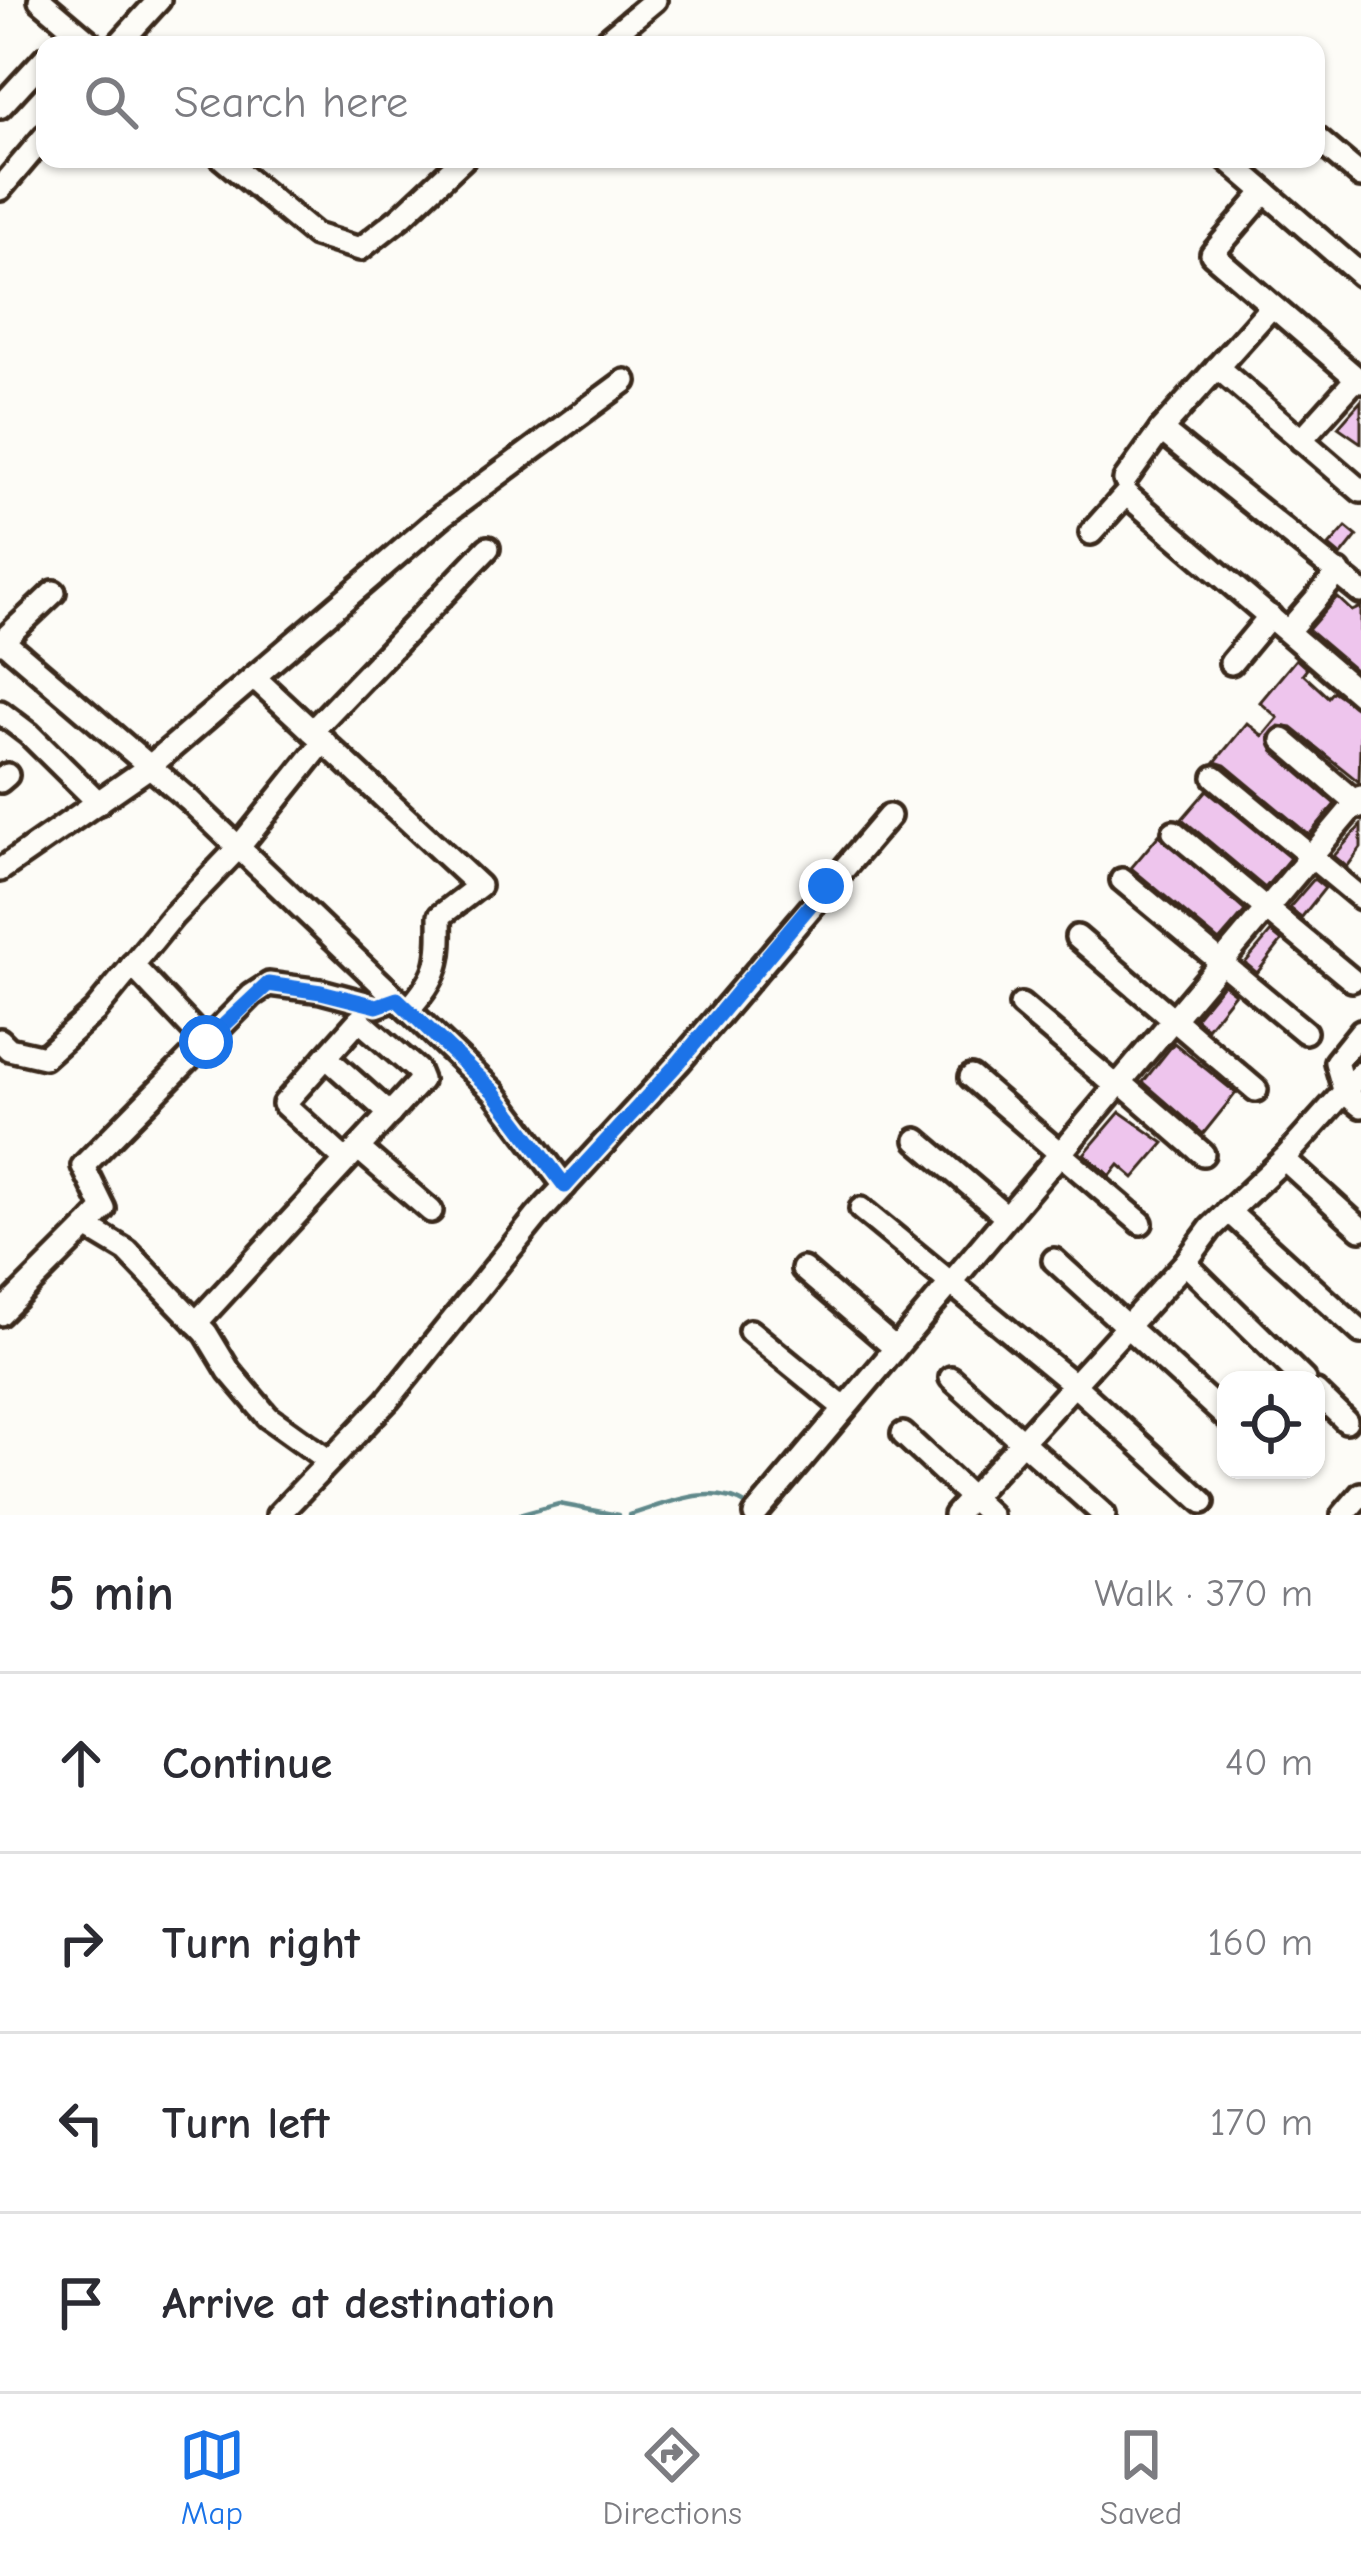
<!DOCTYPE html>
<meta charset="utf-8">
<style>
body{margin:0;font-family:"Comic Neue",sans-serif;background:#f2f2f3;color:#2b2b33}
.controls{position:absolute;right:36px;bottom:36px;display:grid;overflow:hidden;border-radius:24px;box-shadow:0 3px 9px #0004}
.controls button{width:108px;height:108px;display:grid;place-items:center;padding:0;border:0;border-bottom:3px solid #e1e1e2;background:#fff;color:#2b2b33;font:60px sans-serif}
.stop{position:absolute;width:36px;height:36px;margin:-27px;border:9px solid #1a73e8;border-radius:50%;background:#fff}
.stop.end{background:#1a73e8;border-color:#fff;box-shadow:0 3px 12px #0008}
.list{margin:0;padding:0;list-style:none}
h2{display:flex;justify-content:space-between;align-items:center;height:156px;margin:0;padding:0 48px;font-size:51px}
h2 small{font-size:39px;font-weight:400;color:#7c7c81}
.list li{display:grid;grid-template-columns:78px 1fr auto;gap:36px;align-items:center;box-sizing:border-box;height:180px;padding:0 48px;border-top:3px solid #e1e1e2}
.list b{display:block;font-size:45px;white-space:nowrap}
.list em{font-size:39px;font-style:normal;color:#7c7c81}
.icon{flex:none;width:66px;height:66px;fill:none;stroke:currentColor;stroke-width:2;stroke-linecap:round;stroke-linejoin:round}
.map{position:relative;flex:none;width:1361px;height:1515px;overflow:hidden}
.search{position:absolute;background:#fff;box-shadow:0 3px 9px #0004;left:36px;right:36px;top:36px;height:132px;display:flex;align-items:center;gap:30px;box-sizing:border-box;padding:0 42px;border-radius:24px;color:#7c7c81;font-size:45px}
.sheet{height:876px;background:#fff}
nav{display:flex;justify-content:space-around;align-items:center;box-sizing:border-box;height:168px;border-top:3px solid #e1e1e2;background:#fff;font-size:33px;color:#7c7c81}
nav a{display:grid;justify-items:center;gap:6px}
nav .on{color:#1a73e8}
.map>svg:first-child{display:block}
</style>
<div class="map">
<svg width="1361" height="1515" viewBox="0 0 1361 1515">
<rect width="100%" height="100%" fill="#fdfcf7"/>
<filter id="ink" filterUnits="userSpaceOnUse"><feTurbulence type="fractalNoise" baseFrequency=".00833" numOctaves="2"/><feDisplacementMap in="SourceGraphic" scale="24" xChannelSelector="R" yChannelSelector="G"/><feConvolveMatrix kernelMatrix="1 2 1 2 8 2 1 2 1" color-interpolation-filters="sRGB"/></filter>
<g filter="url(#ink)">
<g fill="none" stroke-linecap="round" stroke-linejoin="round">
<g stroke="#60898b" stroke-width="4.5">
<path d="M519 1515 559 1504 618 1515"/>
<path d="M629 1515C669 1503 711 1482 749 1506"/>
</g>
</g>
<g fill="#eec5ed" stroke="#3b2a1e" stroke-width="3">
<path d="M1361 401V443L1338 427Z"/>
<path d="M1346 527 1357 536 1341 556 1329 546Z"/>
<path d="M1337 597 1352 611 1361 607V675L1308 630Z"/>
<path d="M1296 659 1307 669 1303 674 1328 697 1333 691 1361 710 1359 782 1292 728 1279 726 1269 736 1273 751 1335 804 1309 835 1225 765 1215 762 1247 723 1263 736 1278 718 1260 702Z"/>
<path d="M1207 790 1290 858 1265 888 1182 819Z"/>
<path d="M1361 825V848L1347 867 1334 856Z"/>
<path d="M1159 835 1245 911 1219 941 1131 868Z"/>
<path d="M1314 879 1325 888 1301 918 1289 908Z"/>
<path d="M1271 932 1282 941 1257 973 1245 963Z"/>
<path d="M1223 984 1235 993 1207 1028 1195 1018Z"/>
<path d="M1174 1043 1236 1093 1203 1134 1143 1082Z"/>
<path d="M1120 1112 1164 1143 1134 1178 1119 1165 1110 1176 1084 1154Z"/>
</g>
<g fill="none" stroke-linecap="round" stroke-linejoin="round">
<defs>
<g id="minor">
<path d="M40 0 93 45"/>
<path d="M118 45 159 0"/>
<path d="M601 45 655 0"/>
<path d="M0 107 45 58"/>
<path d="M1316 138 1361 176"/>
<path d="M223 159 315 235 360 249 401 217 463 159"/>
<path d="M1227 159 1361 275"/>
<path d="M0 189 45 136"/>
<path d="M1265 192 1212 254 1361 382"/>
<path d="M1217 367 1361 491"/>
<path d="M1161 430 1361 592"/>
<path d="M1301 440 1356 379"/>
<path d="M1125 480 1161 430 1272 306"/>
<path d="M1091 533 1126 494 1361 695"/>
<path d="M1288 631 1339 572"/>
<path d="M2 640 189 800 494 1092 565 1186"/>
<path d="M0 643 54 592"/>
<path d="M1231 663 1270 616"/>
<path d="M254 677 479 886 440 916C441 963 439 975 408 1010"/>
<path d="M0 712 29 734 99 803"/>
<path d="M312 731 488 548"/>
<path d="M1283 740 1361 807"/>
<path d="M1215 777 1361 898"/>
<path d="M0 781 7 775"/>
<path d="M1174 832 1352 980"/>
<path d="M0 870 149 767 443 515 625 381"/>
<path d="M1122 880 1305 1032"/>
<path d="M1077 937 1256 1090"/>
<path d="M132 965 205 1042"/>
<path d="M1021 1005 1115 1085"/>
<path d="M1361 1031 1336 1062 1345 1093 1361 1106"/>
<path d="M0 1040 9 1049 44 1057 95 1011 172 917 239 847 324 741"/>
<path d="M326 1057 390 1114"/>
<path d="M971 1077 1141 1223"/>
<path d="M1119 1081 1203 1154"/>
<path d="M917 1140 1005 1215"/>
<path d="M358 1148 431 1211"/>
<path d="M1284 1159 1361 1229"/>
<path d="M861 1209 1072 1383 1203 1502"/>
<path d="M1228 1211 1361 1332"/>
<path d="M87 1227 104 1209 83 1166 252 995 269 984 321 991 377 1006 396 999"/>
<path d="M1054 1260 1226 1417"/>
<path d="M1185 1263 1304 1380"/>
<path d="M803 1269 895 1348"/>
<path d="M0 1314 87 1227 127 1251 206 1333 229 1371 268 1417 328 1460"/>
<path d="M196 1323 421 1080 417 1070 359 1020 284 1104 346 1161"/>
<path d="M750 1331 844 1408"/>
<path d="M951 1378 1104 1515"/>
<path d="M1316 1392 1346 1421"/>
<path d="M903 1434 990 1515"/>
<path d="M278 1515 388 1400 537 1216 680 1061 889 816"/>
<path d="M755 1515 1361 797"/>
<path d="M955 1515 1185 1263 1211 1228 1284 1159 1361 1073"/>
<path d="M1343 1515 1361 1494"/>
</g>
</defs>
<use href="#minor" stroke="#3b2a1e" stroke-width="30"/>
<use href="#minor" stroke="#fdfcf7" stroke-width="21"/>
</g>
</g>
<g fill="none" stroke-linecap="round" stroke-linejoin="round" filter="url(#ink)">
<path stroke="#1a73e8" stroke-width="15" d="M206 1042 268 984 321 992 377 1006 397 999 494 1092 565 1186 680 1061 826 886"/>
</g>
</svg>
<div class="controls">
<button><svg class="icon" aria-label="locate" viewBox="0 0 24 24"><circle cx="12" cy="12" r="6"/><path d="M12 2v4M12 18v4M2 12h4M18 12h4"/></svg></button>
</div>
<div class="stop" style="left:206px;top:1042px"></div>
<div class="stop end" style="left:826px;top:886px"></div>
<div class="search"><svg class="icon" aria-label="search" viewBox="0 0 24 24"><circle cx="10" cy="10" r="6"/><path d="M15 15l6 6"/></svg>Search here</div>
</div>
<section class="sheet">
<h2>5 min<small>Walk · 370 m</small></h2>
<ul class="list">
<li><svg class="icon" aria-label="ahead" viewBox="0 0 24 24"><path d="M12 20V5M6 11l6-6 6 6"/></svg><div><b>Continue</b></div><em>40 m</em></li>
<li><svg class="icon" aria-label="right" viewBox="0 0 24 24"><path d="M7 20v-9h11M14 6l5 5-5 5"/></svg><div><b>Turn right</b></div><em>160 m</em></li>
<li><svg class="icon" aria-label="left" viewBox="0 0 24 24"><path d="M17 20v-9H6M10 6l-5 5 5 5"/></svg><div><b>Turn left</b></div><em>170 m</em></li>
<li><svg class="icon" aria-label="arrive" viewBox="0 0 24 24"><path d="M6 21V4h12l-3 4 3 4H6"/></svg><div><b>Arrive at destination</b></div></li>
</ul>
</section>
<nav>
<a class="on"><svg class="icon" aria-label="map" viewBox="0 0 24 24"><path d="M3 6l6-2 6 2 6-2v14l-6 2-6-2-6 2zM9 4v14M15 6v14"/></svg>Map</a>
<a><svg class="icon" aria-label="directions" viewBox="0 0 24 24"><path d="M12 3l9 9-9 9-9-9zM9 14v-3h6M13 9l2 2-2 2"/></svg>Directions</a>
<a><svg class="icon" aria-label="saved" viewBox="0 0 24 24"><path d="M7 4h10v16l-5-4-5 4z"/></svg>Saved</a>
</nav>
